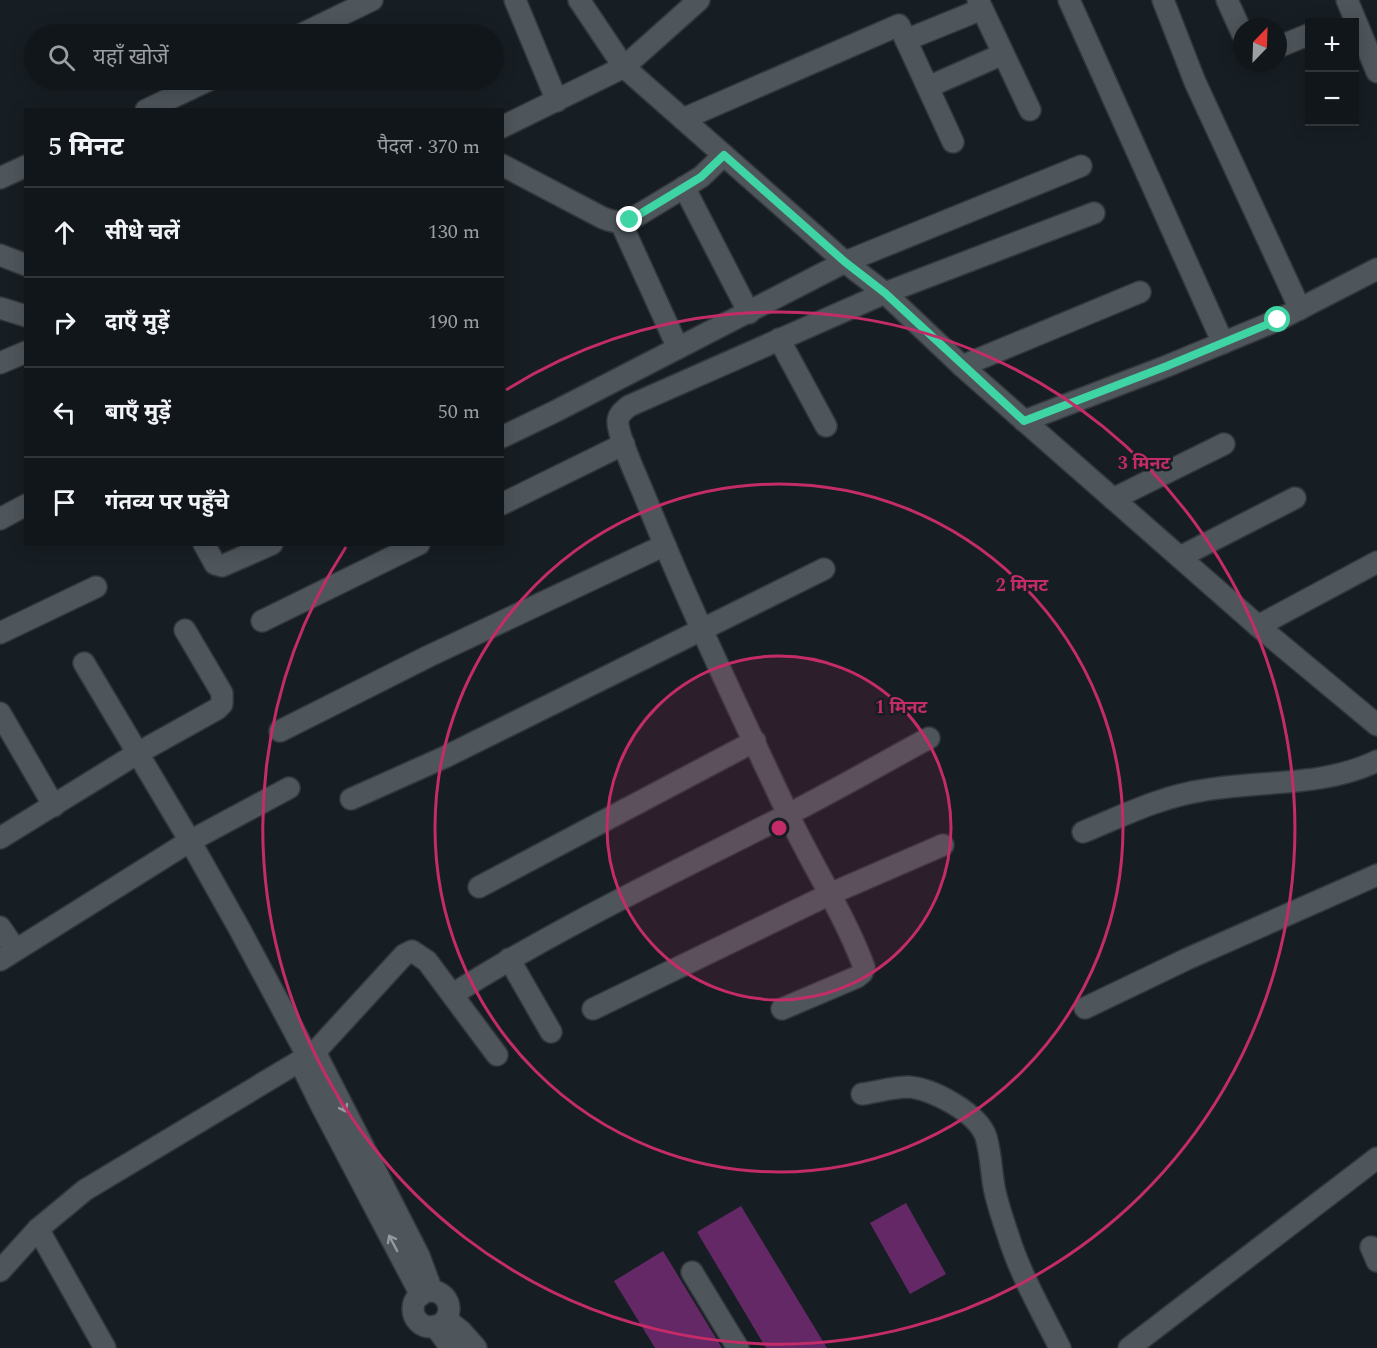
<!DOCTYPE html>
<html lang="hi">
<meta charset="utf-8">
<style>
body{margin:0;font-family:Spectral,"Noto Sans Devanagari",serif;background:#1e2327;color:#f1f3f6}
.controls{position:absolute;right:18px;top:18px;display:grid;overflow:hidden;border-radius:0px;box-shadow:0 3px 15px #0003}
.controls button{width:54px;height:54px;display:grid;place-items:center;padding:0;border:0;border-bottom:2px solid #303539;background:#11161a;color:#f1f3f6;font:30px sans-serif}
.compass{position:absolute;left:1233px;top:18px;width:54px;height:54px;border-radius:50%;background:#11161a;box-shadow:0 3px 15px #0003;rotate:23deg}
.stop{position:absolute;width:18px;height:18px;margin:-14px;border:4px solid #3ed4a3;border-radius:50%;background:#fff}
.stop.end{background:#3ed4a3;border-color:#fff;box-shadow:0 2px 6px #0008}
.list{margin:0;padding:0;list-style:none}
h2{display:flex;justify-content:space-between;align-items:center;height:78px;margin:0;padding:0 24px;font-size:26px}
h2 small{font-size:20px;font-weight:400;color:#9c9fa2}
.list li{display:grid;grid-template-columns:39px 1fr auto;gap:18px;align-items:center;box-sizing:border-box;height:90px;padding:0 24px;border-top:2px solid #303539}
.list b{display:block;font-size:22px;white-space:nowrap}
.list em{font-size:20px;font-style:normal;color:#9c9fa2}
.icon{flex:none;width:33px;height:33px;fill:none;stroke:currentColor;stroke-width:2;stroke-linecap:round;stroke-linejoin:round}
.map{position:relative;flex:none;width:1377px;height:1348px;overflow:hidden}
.search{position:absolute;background:#11161a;box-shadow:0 3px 15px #0003;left:24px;top:24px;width:480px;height:66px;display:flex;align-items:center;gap:15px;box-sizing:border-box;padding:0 21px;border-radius:33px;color:#9c9fa2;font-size:22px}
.panel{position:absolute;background:#11161a;box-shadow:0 3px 15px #0003;left:24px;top:108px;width:480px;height:438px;border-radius:0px}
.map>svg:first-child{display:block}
</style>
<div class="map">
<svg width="1377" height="1348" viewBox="0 0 1377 1348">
<rect width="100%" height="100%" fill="#171e23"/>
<g fill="#652866">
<path d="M906 1203 946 1274 910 1294 870 1223Z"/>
<path d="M741 1206 827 1348H766L697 1232Z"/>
<path d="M663 1251 722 1348H655L614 1281Z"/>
</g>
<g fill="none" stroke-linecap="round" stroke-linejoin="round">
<defs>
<g id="minor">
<path d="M515 0 557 101"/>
<path d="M579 0 624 67 845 262 885 293 962 366 1258 626 1377 725"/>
<path d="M978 0 1030 110"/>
<path d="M1069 0 1223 343"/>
<path d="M1163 0 1195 82 1300 309"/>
<path d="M1227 0 1242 33"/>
<path d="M1347 0 1377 72"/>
<path d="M302 34 372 0"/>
<path d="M906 40 982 9"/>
<path d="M1278 47 1310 34"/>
<path d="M928 87 1003 54"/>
<path d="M146 110 209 80"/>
<path d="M683 119 899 25 953 142"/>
<path d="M502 127 624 67 699 0"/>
<path d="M502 165 603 218C613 222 620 223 630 220L701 177 724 155"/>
<path d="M0 178 26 166"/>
<path d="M684 187 749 313"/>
<path d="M621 223 678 348"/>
<path d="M0 255 26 265"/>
<path d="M0 308 26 316"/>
<path d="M779 339 826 426"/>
<path d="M0 363 26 352"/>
<path d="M962 366 1140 292"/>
<path d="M1024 421 1167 366 1278 320 1377 269"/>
<path d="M502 437 556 411 845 262 1081 166"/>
<path d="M1113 499 1224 444"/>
<path d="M502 504 624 444"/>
<path d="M0 519 26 505"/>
<path d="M204 544 215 564 222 566 272 544"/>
<path d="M1180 557 1295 498"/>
<path d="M262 621 419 544"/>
<path d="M1258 626 1377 562"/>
<path d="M0 633 96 587"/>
<path d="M84 663 190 841 239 928 308 1057"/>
<path d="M0 713 54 806"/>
<path d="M280 731 429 656 665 545"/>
<path d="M351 799 445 757 824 569"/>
<path d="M1083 832C1122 816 1162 796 1205 790 1263 780 1323 787 1377 761"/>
<path d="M0 838 138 753 217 709 222 704V693L185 630"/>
<path d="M479 887 755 741"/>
<path d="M0 927 15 949"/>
<path d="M509 959 551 1032"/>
<path d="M0 960 190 841 289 788"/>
<path d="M453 994C559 927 673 873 785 816 834 791 881 764 929 738"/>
<path d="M1085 1008 1187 959 1377 875"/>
<path d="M593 1009 830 894 943 845"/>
<path d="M782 1009 857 977 862 973 864 967C844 913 811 864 787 812 738 708 688 604 645 497 639 482 616 433 618 420 619 414 624 410 629 406L885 293 1094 213"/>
<path d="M315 1052 419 1256 432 1291"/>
<path d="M300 1062 320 1103 421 1295"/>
<path d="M862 1094C877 1092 893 1087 908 1087 932 1088 978 1113 986 1137 991 1154 991 1170 994 1187 997 1203 1003 1220 1008 1235 1020 1274 1042 1312 1060 1348"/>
<path d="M38 1229 105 1348"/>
<path d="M1371 1247 1377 1261"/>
<path d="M0 1271 38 1229 85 1190 315 1052 404 955 412 951 427 961 497 1055"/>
<path d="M692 1272 738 1348"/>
<circle cx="431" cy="1309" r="18"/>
<path d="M446 1319 461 1331 476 1348"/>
<path d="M435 1326 451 1348"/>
<path d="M1129 1348 1377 1158"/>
</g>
</defs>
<use href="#minor" stroke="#33373b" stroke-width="24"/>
<use href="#minor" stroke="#4e565c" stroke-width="21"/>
</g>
<defs><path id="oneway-shaft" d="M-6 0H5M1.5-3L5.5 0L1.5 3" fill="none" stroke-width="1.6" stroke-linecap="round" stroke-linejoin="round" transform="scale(1.5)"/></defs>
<g stroke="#949aa0">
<use href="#oneway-shaft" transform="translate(342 1104) rotate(63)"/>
<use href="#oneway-shaft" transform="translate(393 1243) rotate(-118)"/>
</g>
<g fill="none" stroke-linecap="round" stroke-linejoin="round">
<path stroke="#3ed4a3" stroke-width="8" d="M630 220 701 177 724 155 845 262 885 293 1024 421 1167 366 1278 320"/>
</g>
<circle cx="779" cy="828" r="172" fill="#c42c69" fill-opacity=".12"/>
<g fill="none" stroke="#c42c69" stroke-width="3">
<circle cx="779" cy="828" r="172"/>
<circle cx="779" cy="828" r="344"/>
<path d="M506 390A516 516 0 1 1 346 547"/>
</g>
<circle cx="779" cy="828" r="9" fill="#c42c69" stroke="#171e23" stroke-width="3"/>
<g font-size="18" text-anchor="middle" font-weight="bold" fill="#c42c69" stroke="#171e23" stroke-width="5" stroke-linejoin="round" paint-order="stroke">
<text x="1144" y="469">3 मिनट</text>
<text x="1022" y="591">2 मिनट</text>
<text x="901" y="713">1 मिनट</text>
</g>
</svg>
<div class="controls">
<button>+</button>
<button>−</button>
</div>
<svg class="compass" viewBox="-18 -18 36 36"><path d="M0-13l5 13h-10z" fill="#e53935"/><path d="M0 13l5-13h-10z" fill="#9c9fa2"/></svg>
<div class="stop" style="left:1278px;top:320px"></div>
<div class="stop end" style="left:630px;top:220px"></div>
<div class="search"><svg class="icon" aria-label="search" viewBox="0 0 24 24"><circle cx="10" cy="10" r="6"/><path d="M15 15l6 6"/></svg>यहाँ खोजें</div>
<section class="panel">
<h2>5 मिनट<small>पैदल · 370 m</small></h2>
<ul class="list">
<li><svg class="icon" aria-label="ahead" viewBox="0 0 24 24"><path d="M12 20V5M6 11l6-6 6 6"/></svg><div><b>सीधे चलें</b></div><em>130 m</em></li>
<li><svg class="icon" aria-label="right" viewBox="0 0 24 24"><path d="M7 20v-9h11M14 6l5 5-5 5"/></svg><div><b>दाएँ मुड़ें</b></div><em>190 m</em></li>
<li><svg class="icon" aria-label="left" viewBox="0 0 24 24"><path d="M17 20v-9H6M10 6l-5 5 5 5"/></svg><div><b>बाएँ मुड़ें</b></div><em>50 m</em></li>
<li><svg class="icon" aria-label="arrive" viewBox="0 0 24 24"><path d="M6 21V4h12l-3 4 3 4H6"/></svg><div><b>गंतव्य पर पहुँचे</b></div></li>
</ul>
</section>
</div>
